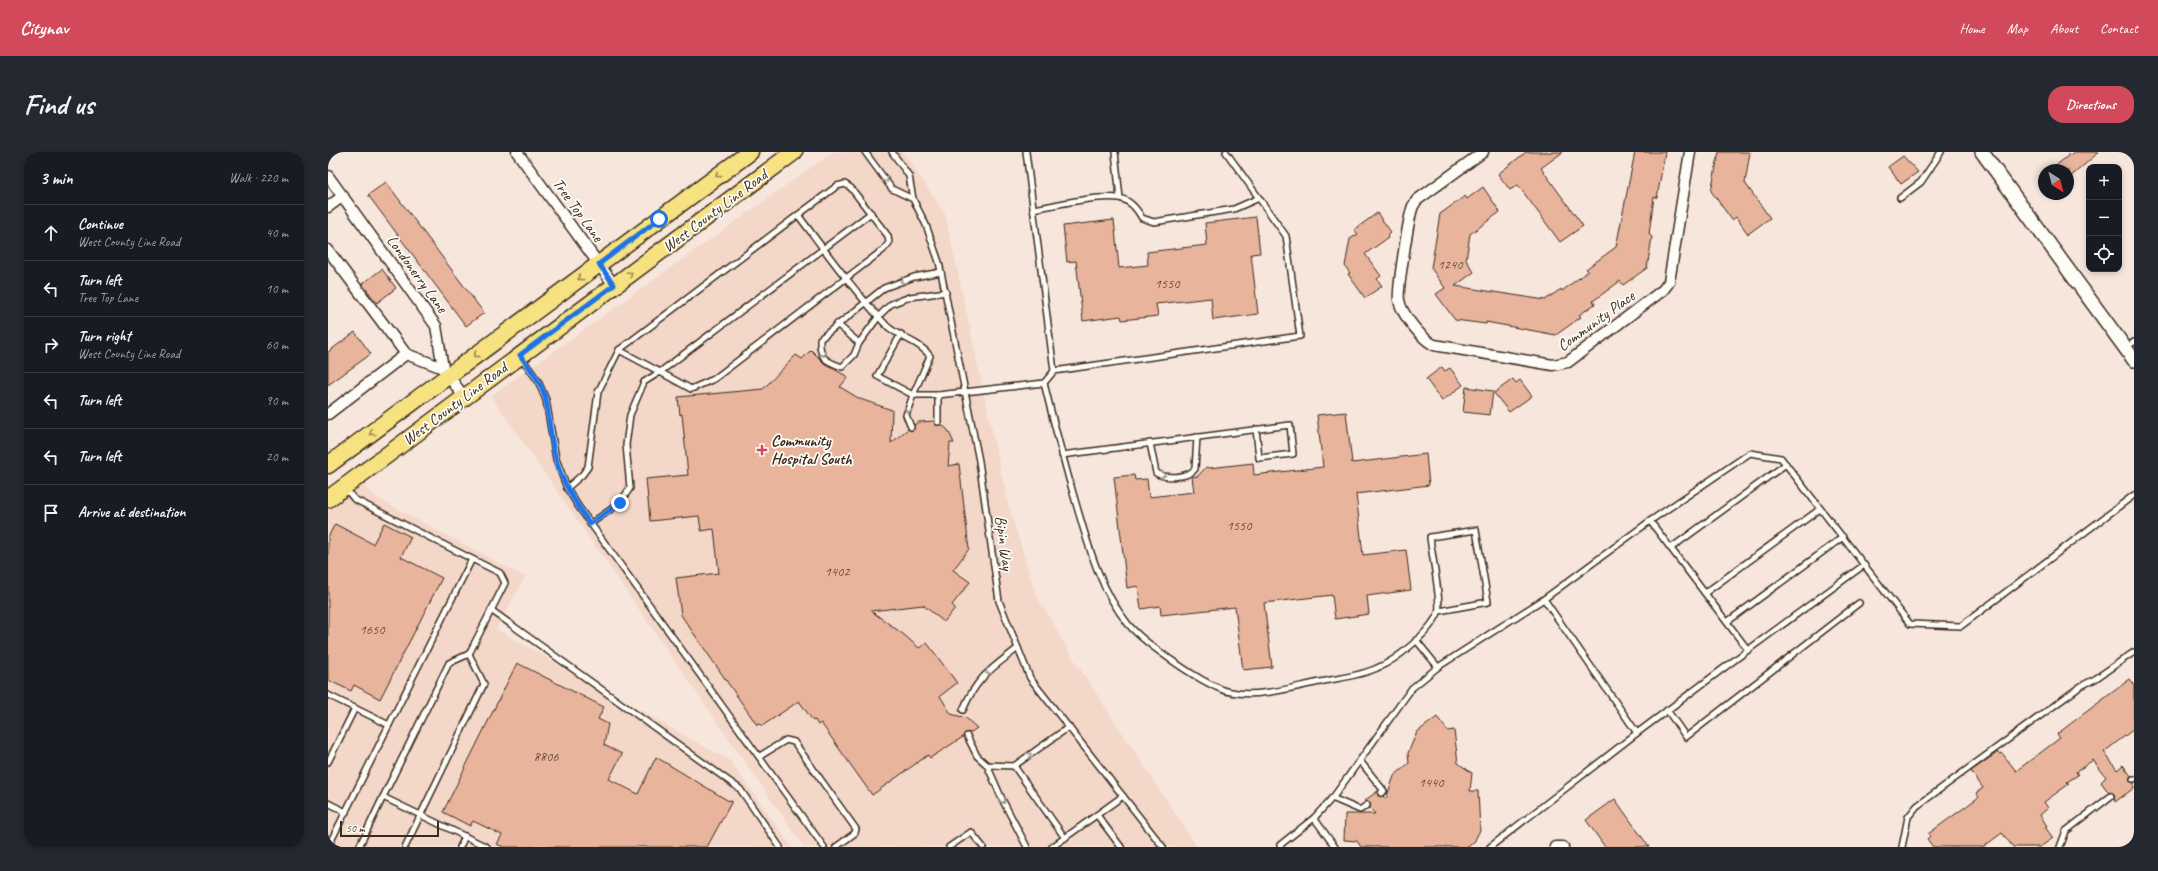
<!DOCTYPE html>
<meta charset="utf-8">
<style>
body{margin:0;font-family:Caveat,sans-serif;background:#242831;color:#f1f3f6}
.controls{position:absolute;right:12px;top:12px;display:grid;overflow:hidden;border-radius:8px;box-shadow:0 2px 6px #0003}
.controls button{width:36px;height:36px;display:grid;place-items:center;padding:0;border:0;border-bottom:1px solid #363941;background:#171b24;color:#f1f3f6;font:20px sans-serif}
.compass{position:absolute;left:1710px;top:12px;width:36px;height:36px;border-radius:50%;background:#171b24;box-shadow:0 2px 6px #0003;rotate:144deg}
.scale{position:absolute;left:12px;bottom:10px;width:99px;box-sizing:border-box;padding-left:4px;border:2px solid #3b2a1e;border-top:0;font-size:11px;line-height:14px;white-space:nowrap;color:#3b2a1e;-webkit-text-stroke:3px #fdfcf7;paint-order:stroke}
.stop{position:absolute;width:12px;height:12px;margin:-9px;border:3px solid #1a73e8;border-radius:50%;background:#fff}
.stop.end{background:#1a73e8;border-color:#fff;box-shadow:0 1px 4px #0008}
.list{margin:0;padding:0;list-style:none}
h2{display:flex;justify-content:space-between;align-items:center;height:52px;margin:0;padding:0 16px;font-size:17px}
h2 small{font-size:13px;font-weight:400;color:#9ea1a6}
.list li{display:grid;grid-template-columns:26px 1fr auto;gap:12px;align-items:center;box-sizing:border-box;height:56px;padding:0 16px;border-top:1px solid #363941}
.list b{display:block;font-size:15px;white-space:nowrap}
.list p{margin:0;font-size:13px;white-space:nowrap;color:#9ea1a6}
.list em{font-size:13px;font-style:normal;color:#9ea1a6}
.icon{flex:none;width:22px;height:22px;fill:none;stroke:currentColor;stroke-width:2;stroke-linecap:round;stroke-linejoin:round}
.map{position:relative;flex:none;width:1806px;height:695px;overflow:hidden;border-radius:16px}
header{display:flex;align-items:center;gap:24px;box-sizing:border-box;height:56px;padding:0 20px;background:#d1495b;color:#fff}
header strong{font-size:19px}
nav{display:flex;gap:22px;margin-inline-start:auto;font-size:14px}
.intro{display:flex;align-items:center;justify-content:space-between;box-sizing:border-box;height:96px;padding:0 24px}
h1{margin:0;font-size:28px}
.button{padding:10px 18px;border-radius:16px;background:#d1495b;color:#fff;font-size:14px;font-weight:700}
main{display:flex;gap:24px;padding:0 24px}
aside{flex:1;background:#171b24;border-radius:16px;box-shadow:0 2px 6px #0003}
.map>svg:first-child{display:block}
</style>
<header>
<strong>Citynav</strong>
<nav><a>Home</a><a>Map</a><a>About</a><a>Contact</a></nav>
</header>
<div class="intro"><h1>Find us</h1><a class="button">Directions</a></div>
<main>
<aside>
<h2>3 min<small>Walk · 220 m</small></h2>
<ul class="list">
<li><svg class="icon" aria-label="ahead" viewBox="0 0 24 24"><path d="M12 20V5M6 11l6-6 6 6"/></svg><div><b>Continue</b><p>West County Line Road</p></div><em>40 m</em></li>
<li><svg class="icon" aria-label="left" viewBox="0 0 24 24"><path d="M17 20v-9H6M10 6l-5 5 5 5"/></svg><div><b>Turn left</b><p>Tree Top Lane</p></div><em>10 m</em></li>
<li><svg class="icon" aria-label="right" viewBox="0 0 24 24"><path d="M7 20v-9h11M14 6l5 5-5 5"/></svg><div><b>Turn right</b><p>West County Line Road</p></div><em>60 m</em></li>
<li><svg class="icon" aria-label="left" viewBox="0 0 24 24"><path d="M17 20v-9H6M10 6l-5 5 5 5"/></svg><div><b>Turn left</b></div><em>90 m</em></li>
<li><svg class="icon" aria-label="left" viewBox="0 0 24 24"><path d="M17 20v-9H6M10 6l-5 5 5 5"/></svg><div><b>Turn left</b></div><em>20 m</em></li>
<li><svg class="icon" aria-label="arrive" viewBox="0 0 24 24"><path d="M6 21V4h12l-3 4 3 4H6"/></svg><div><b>Arrive at destination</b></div></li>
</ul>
</aside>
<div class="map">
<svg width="1806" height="695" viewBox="0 0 1806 695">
<rect width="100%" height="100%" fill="#f7e6dc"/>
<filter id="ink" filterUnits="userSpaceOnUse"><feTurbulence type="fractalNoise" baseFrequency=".025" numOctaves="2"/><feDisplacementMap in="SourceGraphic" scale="8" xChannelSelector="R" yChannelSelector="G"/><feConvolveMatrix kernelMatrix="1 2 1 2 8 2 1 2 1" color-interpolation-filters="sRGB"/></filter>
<g filter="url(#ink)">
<g fill="#f3d7c9">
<path d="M505 0H575L617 62 680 352 708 443 743 503 869 695H476L163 244Z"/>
<path d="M33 332 49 346 197 425 168 477 402 609 464 695H0V356Z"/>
</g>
<g fill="#e9b49c" stroke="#3b2a1e">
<path d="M1198 0H1235L1213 16 1255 74 1232 90 1190 33 1182 38 1170 22Z"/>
<path d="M1307 0H1337L1329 46 1326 45 1321 82 1324 85 1319 116 1295 133 1292 129 1265 149 1267 152 1251 163 1253 165 1228 183 1158 170V172L1127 168 1108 142 1117 136 1103 116 1112 62 1137 44 1139 47 1155 35 1172 60 1142 82 1138 108 1146 120 1127 134 1217 148 1233 137 1234 139 1260 119 1258 117 1288 95Z"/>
<path d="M1391 0H1422L1417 31 1442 66 1420 82 1408 65 1404 68 1383 39Z"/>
<path d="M1746 0H1771L1740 27V18H1722L1740 4V1L1742 3Z"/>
<path d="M1575 4 1590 20 1573 32 1560 15Z"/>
<path d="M58 30 156 161 138 174 40 43Z"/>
<path d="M1049 61 1063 80 1059 84 1060 86 1037 102 1053 124 1049 127 1054 134 1037 146 1020 122 1022 121 1017 114 1022 87 1030 82 1026 78Z"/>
<path d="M928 65 932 101 923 102 930 162 885 168 883 146 828 152 830 164 794 168 793 164 755 169 748 109 739 110 735 74 786 68 791 116 820 113 819 100 879 93 877 71Z"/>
<path d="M54 117 68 136 49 151 34 132Z"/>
<path d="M27 180 43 202 0 233V200Z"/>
<path d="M483 198 497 212 520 225 512 235 532 247 564 258 563 291 580 277 585 278 586 273 591 270 606 269 608 273 613 272 620 278 626 291H622L620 314 631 312 641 397 625 418 642 430 624 453 627 456 616 470 595 453 543 459 575 482 591 496 599 491 629 531 612 544 623 562 638 566 649 576 642 581H637L635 585 602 606 600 603 544 643 493 571 490 573 487 568 485 569 471 549 434 574 432 572 429 573 353 463 348 426 391 421 386 377 373 379 371 364 322 369 318 327 360 323 354 262 352 263 350 245 435 237 468 203 474 207Z"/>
<path d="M1114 215 1117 219 1122 216 1135 233 1114 249 1098 227Z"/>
<path d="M1185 227 1188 231 1192 228 1204 244 1181 260 1166 241Z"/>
<path d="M1138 235 1165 239 1162 263 1135 260Z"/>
<path d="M1018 260 1024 311 1098 302 1101 333 1028 342 1035 403 1078 398 1083 438 1039 444 1041 462 1007 467 1004 443 936 451 944 515 915 518 907 455 833 463 832 454 813 457 810 434 799 436 786 325 806 323 807 328 819 327 821 345 866 340 864 325 870 324 878 315 881 316 925 311 926 323 995 315 989 263Z"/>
<path d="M56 371 83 385 73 405 114 426 52 547 26 533 23 539 0 528V385L7 372 45 392Z"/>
<path d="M189 511 276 555 270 567 280 572 276 593 294 602 281 627 310 642 328 605 399 648 404 649 379 695H175L169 692 174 683 145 669 142 674 115 660Z"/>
<path d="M1802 527 1806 532V577L1776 600 1789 618 1795 613 1803 624 1801 627 1806 631V636L1787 650 1786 642 1781 641 1773 630 1778 625 1765 608 1748 620 1750 623 1739 630 1741 632 1716 650 1720 656 1712 663 1719 674 1717 675 1725 686 1712 695H1685L1674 681 1655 695H1605L1599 687 1602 684 1600 682 1651 645 1648 641 1655 636 1643 619 1670 600 1672 602 1674 601 1688 619 1732 586 1729 582Z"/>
<path d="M1109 565 1120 579 1126 578 1130 611 1144 621 1142 639H1150L1152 678 1146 690 1140 695H1033L1029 689 1016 688 1017 662H1047L1042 656V650L1036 649 1050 639V644H1055L1058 647 1066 624 1081 611 1080 601 1089 580Z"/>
<path d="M1287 647 1321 695H1277L1258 668Z"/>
</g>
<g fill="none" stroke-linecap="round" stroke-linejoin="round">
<defs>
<g id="service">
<path d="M537 0 564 37 585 47"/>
<path d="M564 0 581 24 585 47 598 73 611 110 651 309 671 449 702 526 835 695"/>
<path d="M698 0 726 219"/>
<path d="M787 0 792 46"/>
<path d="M1572 46 1593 30 1613 0"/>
<path d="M705 57C729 53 767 43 791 46 802 48 809 57 814 66L826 70 906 57 931 46"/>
<path d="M613 120 586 125 556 136 492 187C491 206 497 209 514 215L526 203 531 191 551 164 563 152 582 145 618 140"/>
<path d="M509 172 531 191"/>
<path d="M573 182 549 224 585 243 578 263 583 275"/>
<path d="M1798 195 1806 190"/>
<path d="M291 198 332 220 543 61"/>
<path d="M193 205 210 229 218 248 228 307 239 336 250 354 496 695"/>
<path d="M716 231C726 272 737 314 749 355 761 396 772 437 800 472 816 491 879 536 903 540 930 546 966 535 992 530 1011 526 1032 524 1049 516 1069 508 1102 480 1110 461 1114 451 1103 399 1102 385L1148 378 1160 450 1111 459"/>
<path d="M610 270V243"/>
<path d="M822 291 828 321C838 327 859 326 867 317L869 285"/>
<path d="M734 303 962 273 965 302 931 306 928 277"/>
<path d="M239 336 254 323 260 315 270 240 291 198 470 63C498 100 526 139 558 173 571 186 591 189 602 204L585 243H610L716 231 726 219 972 184 958 84 898 0"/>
<path d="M1322 369 1216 447 1309 581 1420 498"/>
<path d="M262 372 292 351 302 336 298 293 302 263 316 230 332 220 363 237 386 227 555 98 561 91 560 84 523 36 517 32 509 34 470 63"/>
<path d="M1343 396 1458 312"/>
<path d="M1536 413 1420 498 1322 369 1422 301 1453 306 1582 472 1633 474 1806 343"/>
<path d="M1377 441 1492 357"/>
<path d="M163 458 412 637 452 695"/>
<path d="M1399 470 1515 385"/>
<path d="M1088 488 1110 515"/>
<path d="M0 543 61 573"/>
<path d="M635 558C648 526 664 516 690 496"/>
<path d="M1339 558 1358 585 1531 451"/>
<path d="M639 584 649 604 659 613 686 614 741 575"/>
<path d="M432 604 458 588 466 590 528 677 527 681 508 695"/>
<path d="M1032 609 1056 639 1053 641"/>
<path d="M0 610 27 556"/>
<path d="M659 613 674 647 699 695"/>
<path d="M686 614 737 686"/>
<path d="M1805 627H1806"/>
<path d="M55 645 121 511 141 502 177 431 172 421 144 407"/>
<path d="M1004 646 1032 658 1039 653"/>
<path d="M0 651 18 660"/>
<path d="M769 663 793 695"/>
<path d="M986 666 1007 695"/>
<path d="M952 693 986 666 1006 644 1084 536 1110 515 1216 447"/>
<path d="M0 695 144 407 26 347 18 337"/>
<path d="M31 695 55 645 159 695"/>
<path d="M77 695 156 532 141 502"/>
<path d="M132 695 137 684"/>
<path d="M621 695 643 680 655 695"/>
<path d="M724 695 795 644"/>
<path d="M1162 695 1309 581"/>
<path d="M1574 695 1580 665 1589 654 1753 534 1767 527 1806 500"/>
<path d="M1732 695 1738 679 1783 644"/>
</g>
<g id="minor">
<path d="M189 0 286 133"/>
<path d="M1155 0 1089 48 1085 54C1081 63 1069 139 1071 148 1073 162 1094 187 1106 193L1225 213 1240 210 1335 138 1341 130 1362 0"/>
<path d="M0 24 108 174 115 216 136 245"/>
<path d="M0 55 15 44"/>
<path d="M0 98 78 202 115 216"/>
<path d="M0 262 78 202"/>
<path d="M1227 695H1235"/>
</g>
<path id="tertiary" d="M1654 0 1806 208"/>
<g id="primary">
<path d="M0 313 422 0"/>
<path d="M0 347 466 0"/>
</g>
</defs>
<use href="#service" stroke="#3b2a1e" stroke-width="8"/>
<use href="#minor" stroke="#3b2a1e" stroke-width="13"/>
<use href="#tertiary" stroke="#3b2a1e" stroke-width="16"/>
<use href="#primary" stroke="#3b2a1e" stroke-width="19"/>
<use href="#service" stroke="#fdfcf7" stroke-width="5"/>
<use href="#minor" stroke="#fdfcf7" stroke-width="10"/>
<use href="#tertiary" stroke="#fdfcf7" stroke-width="13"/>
<use href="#primary" stroke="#f7e281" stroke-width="16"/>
</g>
<defs><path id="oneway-chevron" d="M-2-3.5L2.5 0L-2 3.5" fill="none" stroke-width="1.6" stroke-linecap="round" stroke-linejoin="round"/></defs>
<g stroke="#998650">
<use href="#oneway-chevron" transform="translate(390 23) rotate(144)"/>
<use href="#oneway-chevron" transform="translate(302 122) rotate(-36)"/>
<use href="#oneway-chevron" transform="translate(252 126) rotate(143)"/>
<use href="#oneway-chevron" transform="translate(148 203) rotate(144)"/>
<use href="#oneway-chevron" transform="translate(44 281) rotate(143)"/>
</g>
<g stroke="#9c938a">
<use href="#oneway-chevron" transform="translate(558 28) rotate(53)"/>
<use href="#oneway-chevron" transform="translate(575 129) rotate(159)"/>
<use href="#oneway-chevron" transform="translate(495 202) rotate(61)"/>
<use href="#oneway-chevron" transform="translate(580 259) rotate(100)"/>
<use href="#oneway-chevron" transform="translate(835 323) rotate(12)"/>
<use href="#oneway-chevron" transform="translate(660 520) rotate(137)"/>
<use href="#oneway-chevron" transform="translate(701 603) rotate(-35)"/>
<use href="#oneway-chevron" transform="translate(675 649) rotate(64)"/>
</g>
</g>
<g fill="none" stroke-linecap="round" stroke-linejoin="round" filter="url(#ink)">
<path stroke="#1a73e8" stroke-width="5" d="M292 351 262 372C248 351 234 331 228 307 222 287 222 268 218 249 214 231 202 217 192 203L286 133 271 112 331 67"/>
</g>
<path fill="#d1495b" stroke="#fdfcf7" stroke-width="1.5" d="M432 292h4v4h4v4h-4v4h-4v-4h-4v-4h4z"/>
<g text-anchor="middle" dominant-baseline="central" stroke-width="3.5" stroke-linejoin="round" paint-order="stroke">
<g font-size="14" fill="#664c3e">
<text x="1122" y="112">1240</text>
<text x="839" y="131">1550</text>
<text x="911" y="373">1550</text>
<text x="509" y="419">1402</text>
<text x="44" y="477">1650</text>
<text x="218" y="604">8806</text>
<text x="1103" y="630">1440</text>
</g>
<g font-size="16" fill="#3b2a1e" stroke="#fdfcf7">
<text transform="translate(250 58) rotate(54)">Tree Top Lane</text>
<text transform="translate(387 59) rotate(-37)">West County Line Road</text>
<text transform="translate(89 122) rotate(54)">Londonerry Lane</text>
<text transform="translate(1268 169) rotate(-36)">Community Place</text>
<text transform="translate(127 252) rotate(-37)">West County Line Road</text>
<text transform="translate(676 391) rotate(82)">Bipin Way</text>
</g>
<g font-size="16" font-weight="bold" fill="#3b2a1e" stroke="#fdfcf7" text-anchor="start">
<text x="443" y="289">Community<tspan x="443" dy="18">Hospital South</tspan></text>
</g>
</g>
</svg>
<div class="controls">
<button>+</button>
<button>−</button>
<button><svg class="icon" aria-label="locate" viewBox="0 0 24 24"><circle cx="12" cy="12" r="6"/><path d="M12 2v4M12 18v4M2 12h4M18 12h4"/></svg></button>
</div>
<svg class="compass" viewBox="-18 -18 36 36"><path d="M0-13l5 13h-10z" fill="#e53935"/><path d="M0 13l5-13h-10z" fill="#9ea1a6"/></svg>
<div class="scale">50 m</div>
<div class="stop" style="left:331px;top:67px"></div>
<div class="stop end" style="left:292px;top:351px"></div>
</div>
</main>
